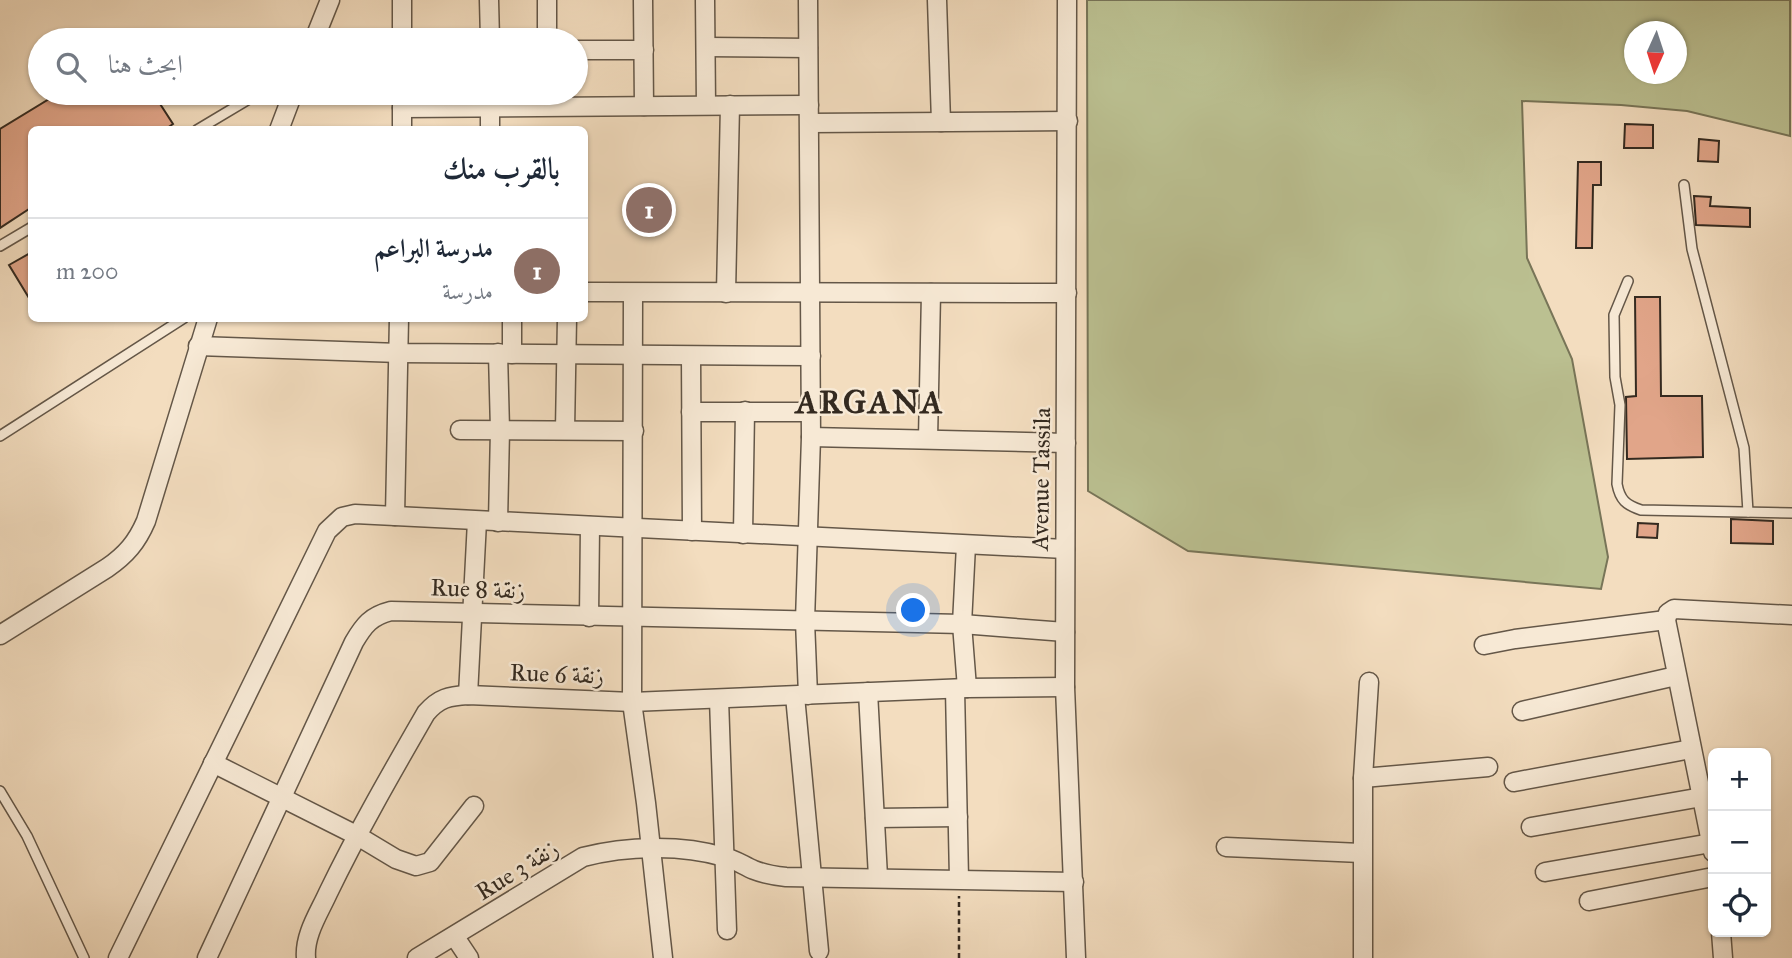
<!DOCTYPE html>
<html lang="ar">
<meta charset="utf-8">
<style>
body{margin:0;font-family:"IM FELL Great Primer",Amiri,serif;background:#f6f6f7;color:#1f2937;direction:rtl}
.controls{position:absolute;right:21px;bottom:21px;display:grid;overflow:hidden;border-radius:10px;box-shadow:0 2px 5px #0004}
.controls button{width:63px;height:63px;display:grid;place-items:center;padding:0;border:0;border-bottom:2px solid #e0e1e3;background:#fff;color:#1f2937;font:35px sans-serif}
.compass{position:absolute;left:1624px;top:21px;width:63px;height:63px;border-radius:50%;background:#fff;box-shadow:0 2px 5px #0004;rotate:183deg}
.you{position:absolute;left:914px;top:611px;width:24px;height:24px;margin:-18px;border:5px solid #fff;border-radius:50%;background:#1a73e8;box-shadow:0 0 0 10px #1a73e833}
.badge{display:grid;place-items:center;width:46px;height:46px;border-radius:50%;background:#2563eb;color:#fff;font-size:23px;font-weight:700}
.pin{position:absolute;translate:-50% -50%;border:4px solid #fff;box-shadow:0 2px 7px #0006}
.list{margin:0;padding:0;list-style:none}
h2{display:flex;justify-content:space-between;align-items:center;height:91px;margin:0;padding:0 28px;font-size:30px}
h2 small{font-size:23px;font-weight:400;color:#747a83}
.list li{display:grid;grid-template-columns:46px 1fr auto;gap:21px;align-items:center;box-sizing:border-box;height:105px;padding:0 28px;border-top:2px solid #e0e1e3}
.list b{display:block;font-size:26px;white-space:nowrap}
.list p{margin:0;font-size:23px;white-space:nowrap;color:#747a83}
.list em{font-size:23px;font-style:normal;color:#747a83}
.icon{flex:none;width:38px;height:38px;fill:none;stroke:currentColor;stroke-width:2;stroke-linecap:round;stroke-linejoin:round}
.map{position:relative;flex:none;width:1792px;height:958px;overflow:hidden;direction:ltr}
.search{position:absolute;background:#fff;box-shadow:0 2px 5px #0004;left:28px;top:28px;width:560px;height:77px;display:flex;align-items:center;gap:18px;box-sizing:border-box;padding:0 24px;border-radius:38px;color:#747a83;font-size:26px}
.panel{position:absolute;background:#fff;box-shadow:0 2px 5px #0004;left:28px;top:126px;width:560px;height:196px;border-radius:10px;direction:rtl}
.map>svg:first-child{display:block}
</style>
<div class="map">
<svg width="1792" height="958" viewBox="0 0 1792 958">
<rect width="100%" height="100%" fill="#f3ddbf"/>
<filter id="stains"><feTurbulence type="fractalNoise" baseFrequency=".00286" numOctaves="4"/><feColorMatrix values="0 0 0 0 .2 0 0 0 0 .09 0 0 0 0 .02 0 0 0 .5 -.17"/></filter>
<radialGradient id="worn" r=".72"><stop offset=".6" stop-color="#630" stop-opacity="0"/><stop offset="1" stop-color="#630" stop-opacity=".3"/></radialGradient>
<path fill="#bbc091" stroke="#787558" stroke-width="2" fill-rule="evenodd" d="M1087 0H1790V136L1687 111 1621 105 1522 101 1527 258 1572 359 1608 557 1601 589 1188 551 1088 491ZM1634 32H1676V74H1634Z"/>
<g fill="#e1a589" stroke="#342a20" stroke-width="2">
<path d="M59 93H153L173 124 164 130H32V207L0 228V129Z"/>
<path d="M1625 124 1653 125V148H1624Z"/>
<path d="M1699 139 1719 141 1718 162 1698 161Z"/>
<path d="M1578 162H1601V185H1593L1592 248H1576Z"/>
<path d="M1694 196 1711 197 1710 206 1750 208V227L1696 225Z"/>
<path d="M32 252V303L9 265Z"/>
<path d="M1635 297H1660L1661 396H1702L1703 457 1627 459 1626 397 1636 396Z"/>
<path d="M1731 519 1773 521V544L1731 543Z"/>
<path d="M1638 523 1658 524 1657 538 1637 537Z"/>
</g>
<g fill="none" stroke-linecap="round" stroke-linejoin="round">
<defs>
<g id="service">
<path d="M197 130 259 93"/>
<path d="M1684 185 1692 249 1744 448 1748 512"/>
<path d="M0 246 32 227"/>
<path d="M1628 281 1614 315 1615 377 1620 405 1617 484C1620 500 1626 505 1641 510L1792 513"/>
<path d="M0 436 184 318"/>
<path d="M0 791 27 836 84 958"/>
</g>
<g id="minor">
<path d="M489 0 490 40"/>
<path d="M643 0 644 106"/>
<path d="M705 0 706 105"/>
<path d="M937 0 941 122"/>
<path d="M1067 0 1065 687 1076 958"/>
<path d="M314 40 330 0"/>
<path d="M402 40V0"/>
<path d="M547 40V0"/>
<path d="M706 47 808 48"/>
<path d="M576 50H644"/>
<path d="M402 108 809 105"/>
<path d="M810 123 1068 121"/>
<path d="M279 130 293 93"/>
<path d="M402 130V93"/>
<path d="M490 130V93"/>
<path d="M584 292 1067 293"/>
<path d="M633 293 632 702 646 803 663 958"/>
<path d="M726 293 730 105"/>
<path d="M198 346 399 353 811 356"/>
<path d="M512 354V318"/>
<path d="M691 356 692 531"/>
<path d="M691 412H811"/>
<path d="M460 430 634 431"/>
<path d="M565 430 567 318"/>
<path d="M811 437 1066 443"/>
<path d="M928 439 931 293"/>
<path d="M395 516 399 318"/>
<path d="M498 522 500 430 498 353"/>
<path d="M743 534 745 411"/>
<path d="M966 545 962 624 967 688"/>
<path d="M589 617 590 526"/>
<path d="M0 635 107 568C126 555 137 542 146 521L208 318"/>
<path d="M1484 645 1515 639 1666 620"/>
<path d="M955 689 959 879"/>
<path d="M868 692 878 877"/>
<path d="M468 695 477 521"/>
<path d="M808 695 805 621 811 437 808 0"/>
<path d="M795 696 819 951"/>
<path d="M719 699 727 930"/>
<path d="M1522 711 1676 676"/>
<path d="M213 763 356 835 396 859 416 866 430 862 474 806"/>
<path d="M1363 778 1488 767"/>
<path d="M1514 782 1691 749"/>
<path d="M875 818 958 817"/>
<path d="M1531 827 1702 797"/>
<path d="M1226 847 1361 853"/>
<path d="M1713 852 1666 620 1668 613 1674 609 1792 615"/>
<path d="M1545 872 1711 843"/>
<path d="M1589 901 1713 877"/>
<path d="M1721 932 1723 958"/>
<path d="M455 937 469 958"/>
<path d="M118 958 327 531 342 517 355 514 1065 549"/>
<path d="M207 958 354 642C364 625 371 616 391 611L962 624 1065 632"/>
<path d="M306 958C304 935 319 913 328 893 358 831 392 772 426 713 439 698 449 696 468 695L632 702 967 688 1065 687"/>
<path d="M417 958 583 857C626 846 681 844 724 857 735 859 744 866 754 870 764 874 776 876 786 877L1074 882"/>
<path d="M1363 958V778L1369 682"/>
</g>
</defs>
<use href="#service" stroke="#645748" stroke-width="12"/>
<use href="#minor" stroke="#645748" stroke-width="21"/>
<path stroke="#342a20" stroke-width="2.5" stroke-dasharray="5 3.5" stroke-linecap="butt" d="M959 958V896"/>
<use href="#service" stroke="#f7e9d5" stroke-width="9"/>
<use href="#minor" stroke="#f7e9d5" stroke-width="18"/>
</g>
<g text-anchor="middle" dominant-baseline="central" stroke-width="5" stroke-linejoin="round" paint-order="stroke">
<g font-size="24" fill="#342a20" stroke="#f7e9d5">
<text transform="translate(1041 479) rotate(-89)">Avenue Tassila</text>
<text transform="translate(478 589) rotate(2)">Rue 8 زنقة</text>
<text transform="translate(557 674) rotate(2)">Rue 6 زنقة</text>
<text transform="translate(517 870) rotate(-32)">Rue 3 زنقة</text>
</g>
<g font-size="32" font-weight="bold" letter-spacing="2" fill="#342a20" stroke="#f7e9d5">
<text x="870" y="402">ARGANA</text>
</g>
</g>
<rect width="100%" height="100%" filter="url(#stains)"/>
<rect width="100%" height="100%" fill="url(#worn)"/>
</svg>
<div class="controls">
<button>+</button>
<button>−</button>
<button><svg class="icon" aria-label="locate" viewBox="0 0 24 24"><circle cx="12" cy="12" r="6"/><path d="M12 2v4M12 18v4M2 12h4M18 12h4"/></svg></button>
</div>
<svg class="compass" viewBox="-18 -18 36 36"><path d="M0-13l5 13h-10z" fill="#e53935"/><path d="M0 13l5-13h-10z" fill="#747a83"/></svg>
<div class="you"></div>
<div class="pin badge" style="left:649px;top:210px;background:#8d6e63">1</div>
<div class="search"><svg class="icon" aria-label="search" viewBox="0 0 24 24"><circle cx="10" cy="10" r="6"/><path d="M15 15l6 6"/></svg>ابحث هنا</div>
<section class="panel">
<h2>بالقرب منك<small></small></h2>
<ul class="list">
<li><span class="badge" style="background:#8d6e63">1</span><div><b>مدرسة البراعم</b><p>مدرسة</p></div><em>200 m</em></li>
</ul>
</section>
</div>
